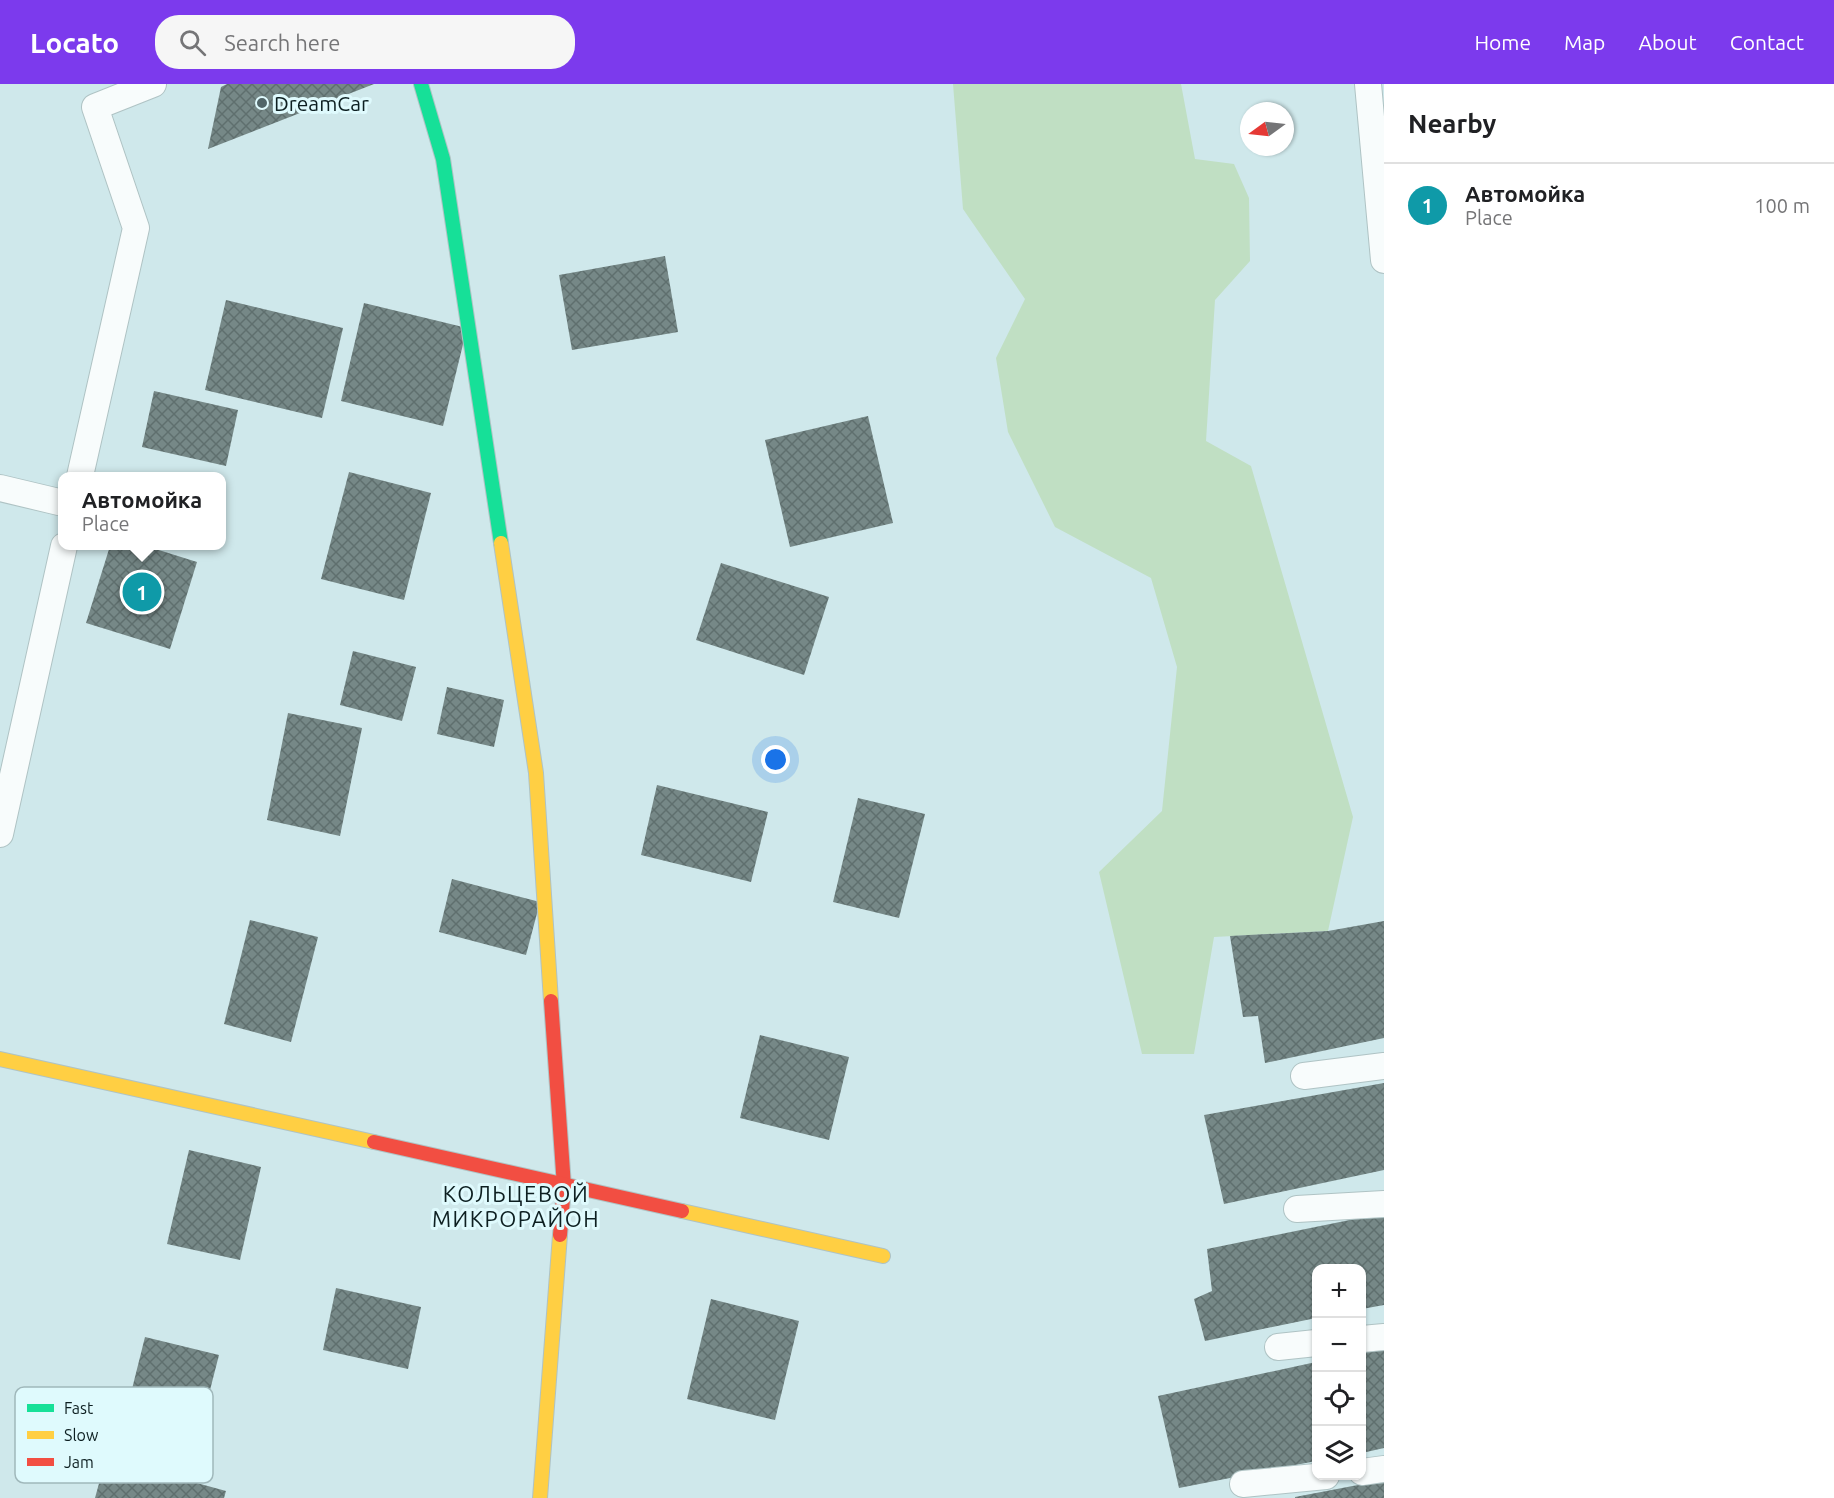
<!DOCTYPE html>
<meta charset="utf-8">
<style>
body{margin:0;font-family:Ubuntu,sans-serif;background:#f6f6f6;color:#202124}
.controls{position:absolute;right:18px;bottom:18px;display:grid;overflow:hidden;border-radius:12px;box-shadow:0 2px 4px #0004}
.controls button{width:54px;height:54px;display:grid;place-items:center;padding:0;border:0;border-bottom:2px solid #e0e0e0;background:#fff;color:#202124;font:30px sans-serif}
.compass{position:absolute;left:1240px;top:18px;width:54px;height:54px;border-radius:50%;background:#fff;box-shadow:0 2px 4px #0004;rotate:255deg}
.you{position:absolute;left:776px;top:676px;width:21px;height:21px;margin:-15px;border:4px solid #fff;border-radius:50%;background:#1a73e8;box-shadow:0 0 0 9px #1a73e833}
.badge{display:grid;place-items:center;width:39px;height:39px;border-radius:50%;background:#7c3aed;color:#fff;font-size:20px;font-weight:700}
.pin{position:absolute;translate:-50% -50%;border:3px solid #fff;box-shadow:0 2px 6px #0006}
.popup{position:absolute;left:58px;top:388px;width:168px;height:78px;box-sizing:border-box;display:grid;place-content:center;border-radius:12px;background:#fff;filter:drop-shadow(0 2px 4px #0005);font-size:20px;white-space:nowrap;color:#757577}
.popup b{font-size:22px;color:#202124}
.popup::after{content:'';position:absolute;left:50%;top:100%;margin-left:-12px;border:12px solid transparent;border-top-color:#fff}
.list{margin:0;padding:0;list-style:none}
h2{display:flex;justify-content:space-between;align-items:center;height:78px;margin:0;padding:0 24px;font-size:26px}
h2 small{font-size:20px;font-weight:400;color:#757577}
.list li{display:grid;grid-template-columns:39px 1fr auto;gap:18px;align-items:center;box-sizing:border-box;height:84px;padding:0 24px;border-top:2px solid #e0e0e0}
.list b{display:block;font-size:22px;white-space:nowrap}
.list p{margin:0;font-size:20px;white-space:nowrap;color:#757577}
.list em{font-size:20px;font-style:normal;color:#757577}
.icon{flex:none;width:33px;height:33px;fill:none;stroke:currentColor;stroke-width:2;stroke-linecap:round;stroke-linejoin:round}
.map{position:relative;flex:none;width:1384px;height:1414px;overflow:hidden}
header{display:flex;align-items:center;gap:36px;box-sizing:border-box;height:84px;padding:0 30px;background:#7c3aed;color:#fff}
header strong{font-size:28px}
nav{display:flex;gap:33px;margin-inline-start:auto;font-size:21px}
.search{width:420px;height:54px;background:#f6f6f6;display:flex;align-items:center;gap:15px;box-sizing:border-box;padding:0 21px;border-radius:24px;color:#757577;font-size:22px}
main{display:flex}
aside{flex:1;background:#fff}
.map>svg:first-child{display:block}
</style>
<header>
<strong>Locato</strong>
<div class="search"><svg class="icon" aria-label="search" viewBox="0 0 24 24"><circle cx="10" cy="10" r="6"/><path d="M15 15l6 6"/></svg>Search here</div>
<nav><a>Home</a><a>Map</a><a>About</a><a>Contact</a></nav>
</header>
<main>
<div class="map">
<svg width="1384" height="1414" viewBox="0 0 1384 1414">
<defs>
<pattern id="building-cross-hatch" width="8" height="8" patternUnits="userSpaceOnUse" patternTransform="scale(1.5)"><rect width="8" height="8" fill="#768887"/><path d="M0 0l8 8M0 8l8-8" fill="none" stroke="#5f6f6e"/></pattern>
</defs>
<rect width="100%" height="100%" fill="#cfe8eb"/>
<path fill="#c0dfc3" d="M953 0H1181L1195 75 1234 80 1249 114 1250 177 1215 216 1206 357 1251 382 1353 733 1328 847 1214 853 1194 970H1142L1099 788 1162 727 1177 583 1151 494 1055 443 1008 348 996 274 1025 215 963 125Z"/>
<g fill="url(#building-cross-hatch)">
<path d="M227 0H374L208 65 221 3Z"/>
<path d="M665 172 678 248 572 266 559 191Z"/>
<path d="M226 216 343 244 322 334 205 306Z"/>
<path d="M364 219 467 244 443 342 341 317Z"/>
<path d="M154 307 238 326 226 382 142 363Z"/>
<path d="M868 332 893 439 790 463 765 356Z"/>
<path d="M349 388 431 409 404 516 321 495Z"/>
<path d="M110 462H146L197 478 170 565 86 539Z"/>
<path d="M721 479 829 513 804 591 696 556Z"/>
<path d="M353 567 416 583 402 637 340 621Z"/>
<path d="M447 603 504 616 494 663 437 650Z"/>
<path d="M288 629 362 644 340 752 267 736Z"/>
<path d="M657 701 768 728 751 798 641 771Z"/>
<path d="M858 714 925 730 899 834 833 818Z"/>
<path d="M452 795 540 818 526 871 439 848Z"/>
<path d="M250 836 318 853 291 958 224 940Z"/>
<path d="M1384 837V954L1265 979 1258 932 1243 933 1230 852 1328 847Z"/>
<path d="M760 951 849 973 829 1056 740 1034Z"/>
<path d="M1384 999V1086L1224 1120 1204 1031Z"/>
<path d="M189 1066 261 1083 240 1176 167 1160Z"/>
<path d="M1384 1129V1221L1362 1225V1184H1316V1234L1205 1257 1194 1215 1212 1207 1207 1165Z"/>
<path d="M336 1204 421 1223 408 1285 323 1266Z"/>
<path d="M711 1215 799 1237 775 1336 687 1315Z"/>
<path d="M145 1253 219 1271 191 1380 118 1361Z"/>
<path d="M1384 1263V1364L1362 1369V1268Z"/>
<path d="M1316 1278V1377L1179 1404 1158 1312Z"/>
<path d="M106 1374 226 1407 224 1414H95Z"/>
<path d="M1384 1396V1414H1295V1413Z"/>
</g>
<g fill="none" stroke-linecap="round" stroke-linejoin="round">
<defs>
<g id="lane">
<path d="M1368 0 1384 176"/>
<path d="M80 392 136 144 95 23 153 0"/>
<path d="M0 404 63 419"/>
<path d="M0 750 64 462"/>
<path d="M1304 992 1384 982"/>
<path d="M1297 1125 1384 1120"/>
<path d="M1362 1255 1384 1253"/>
<path d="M1278 1263 1316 1259"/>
<path d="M1362 1388 1384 1385"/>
<path d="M1243 1400 1326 1392"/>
</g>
<path id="fast" d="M421 0 443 75 501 459"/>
<g id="slow">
<path d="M501 459 536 689 551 917"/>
<path d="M0 975 374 1058"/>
<path d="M682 1127 883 1172"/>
<path d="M540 1414 560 1151"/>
</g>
<g id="jam">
<path d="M551 917 564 1102 560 1151"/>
<path d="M374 1058 682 1127"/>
</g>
</defs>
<use href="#lane" stroke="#afc3c4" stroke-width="28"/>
<use href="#fast" stroke="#afc3c4" stroke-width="16"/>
<use href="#slow" stroke="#afc3c4" stroke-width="16"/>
<use href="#jam" stroke="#afc3c4" stroke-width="16"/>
<use href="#lane" stroke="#f8fcfc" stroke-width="26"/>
<use href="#fast" stroke="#16e098" stroke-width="14"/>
<use href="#slow" stroke="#ffcf43" stroke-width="14"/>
<use href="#jam" stroke="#f24e42" stroke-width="14"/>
</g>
<circle fill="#516568" stroke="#dffafd" stroke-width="2" cx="262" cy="19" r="6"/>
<g text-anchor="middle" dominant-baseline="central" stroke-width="6" stroke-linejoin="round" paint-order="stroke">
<g font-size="21" fill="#0d1f21" stroke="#dffafd" text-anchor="start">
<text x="274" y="19">DreamCar</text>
</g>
<g font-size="22" letter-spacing="1.5" fill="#0d1f21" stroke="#dffafd">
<text x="516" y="1109">КОЛЬЦЕВОЙ<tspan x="516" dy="25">МИКРОРАЙОН</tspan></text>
</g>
</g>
<rect x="15" y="1303" width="198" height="96" rx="9" fill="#dffafd" stroke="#a0b8bb" stroke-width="1.5"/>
<rect x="27" y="1320" width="27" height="8" fill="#16e098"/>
<rect x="27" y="1347" width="27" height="8" fill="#ffcf43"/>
<rect x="27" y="1374" width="27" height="8" fill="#f24e42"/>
<g font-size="16" fill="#0d1f21">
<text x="64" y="1330">Fast</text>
<text x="64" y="1357">Slow</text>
<text x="64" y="1384">Jam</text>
</g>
</svg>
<div class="controls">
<button>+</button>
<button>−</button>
<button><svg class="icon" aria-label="locate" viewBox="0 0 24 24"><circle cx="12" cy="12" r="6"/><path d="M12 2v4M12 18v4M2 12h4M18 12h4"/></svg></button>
<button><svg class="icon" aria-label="layers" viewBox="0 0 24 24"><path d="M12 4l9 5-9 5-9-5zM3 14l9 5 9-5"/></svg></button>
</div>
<svg class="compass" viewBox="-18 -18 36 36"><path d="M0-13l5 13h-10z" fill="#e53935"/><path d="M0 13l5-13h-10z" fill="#757577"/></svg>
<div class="you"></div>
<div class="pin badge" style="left:142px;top:508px;background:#0f9aa8">1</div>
<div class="popup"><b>Автомойка</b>Place</div>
</div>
<aside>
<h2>Nearby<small></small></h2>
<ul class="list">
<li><span class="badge" style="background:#0f9aa8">1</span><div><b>Автомойка</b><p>Place</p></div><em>100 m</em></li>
</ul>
</aside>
</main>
